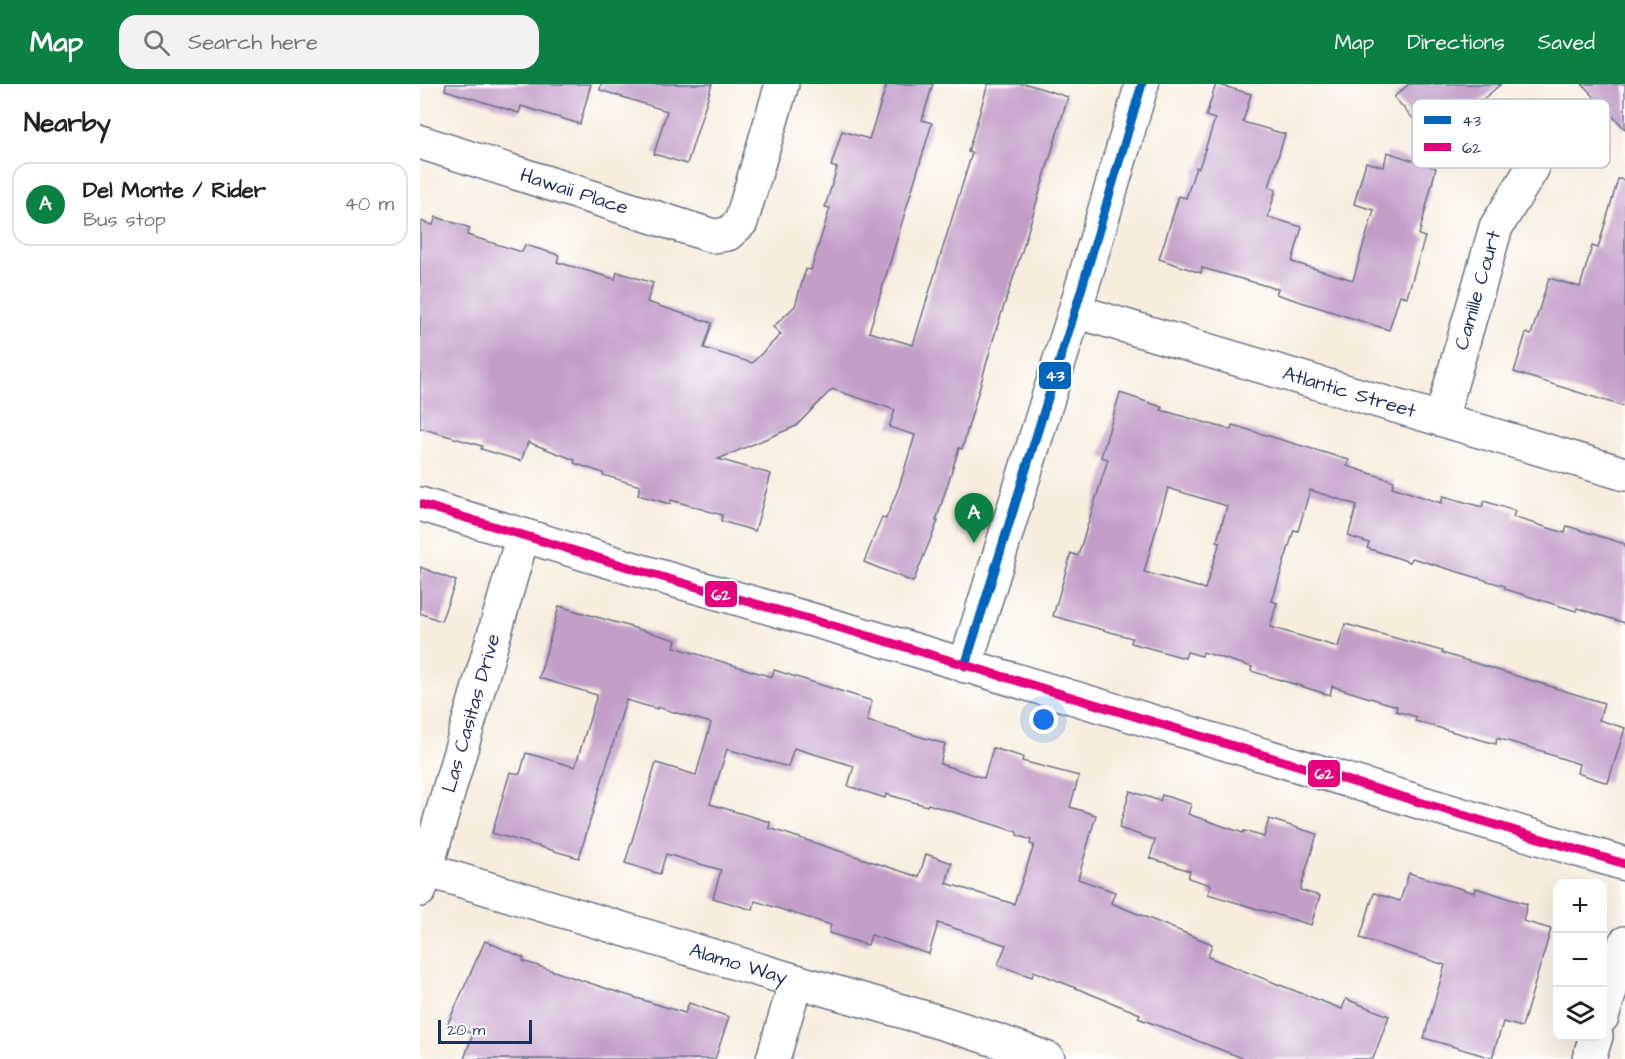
<!DOCTYPE html>
<meta charset="utf-8">
<style>
body{margin:0;font-family:"Architects Daughter",sans-serif;background:#f2f2f2;color:#222}
.controls{position:absolute;right:18px;bottom:18px;display:grid;overflow:hidden;border-radius:12px;box-shadow:0 6px 24px #0002}
.controls button{width:54px;height:54px;display:grid;place-items:center;padding:0;border:0;border-bottom:2px solid #e0e0e0;background:#fff;color:#222;font:30px sans-serif}
.scale{position:absolute;left:18px;bottom:15px;width:94px;box-sizing:border-box;padding-left:6px;border:3px solid #1b2f5e;border-top:0;font-size:16px;line-height:21px;white-space:nowrap;color:#1b2f5e;-webkit-text-stroke:4px #fff;paint-order:stroke}
.you{position:absolute;left:624px;top:636px;width:21px;height:21px;margin:-15px;border:4px solid #fff;border-radius:50%;background:#1a73e8;box-shadow:0 0 0 9px #1a73e833}
.badge{display:grid;place-items:center;width:39px;height:39px;border-radius:50%;background:#0b8043;color:#fff;font-size:20px;font-weight:700}
.pin{position:absolute;translate:-50% -50px;filter:drop-shadow(0 2px 3px #0008)}
.pin::after{content:'';position:absolute;top:32px;width:21px;height:18px;background:inherit;clip-path:polygon(0 0,100% 0,50% 100%)}
.list{margin:0;padding:0;list-style:none}
h2{display:flex;justify-content:space-between;align-items:center;height:78px;margin:0;padding:0 24px;font-size:26px}
h2 small{font-size:20px;font-weight:400;color:#767676}
.list li{display:grid;grid-template-columns:39px 1fr auto;gap:18px;align-items:center;box-sizing:border-box;height:84px;margin:0 12px 12px;padding:0 12px;border:2px solid #e0e0e0;border-radius:18px}
.list b{display:block;font-size:22px;white-space:nowrap}
.list p{margin:0;font-size:20px;white-space:nowrap;color:#767676}
.list em{font-size:20px;font-style:normal;color:#767676}
.icon{flex:none;width:33px;height:33px;fill:none;stroke:currentColor;stroke-width:2;stroke-linecap:round;stroke-linejoin:round}
.map{position:relative;flex:none;width:1205px;height:975px;overflow:hidden}
header{display:flex;align-items:center;gap:36px;box-sizing:border-box;height:84px;padding:0 30px;background:#0b8043;color:#fff}
header strong{font-size:28px}
nav{display:flex;gap:33px;margin-inline-start:auto;font-size:21px}
.search{width:420px;height:54px;background:#f2f2f2;display:flex;align-items:center;gap:15px;box-sizing:border-box;padding:0 21px;border-radius:18px;color:#767676;font-size:22px}
main{display:flex}
aside{flex:1;background:#fff}
.map>svg:first-child{display:block}
</style>
<header>
<strong>Map</strong>
<div class="search"><svg class="icon" aria-label="search" viewBox="0 0 24 24"><circle cx="10" cy="10" r="6"/><path d="M15 15l6 6"/></svg>Search here</div>
<nav><a>Map</a><a>Directions</a><a>Saved</a></nav>
</header>
<main>
<aside>
<h2>Nearby<small></small></h2>
<ul class="list">
<li><span class="badge">A</span><div><b>Del Monte / Rider</b><p>Bus stop</p></div><em>40 m</em></li>
</ul>
</aside>
<div class="map">
<svg width="1205" height="975" viewBox="0 0 1205 975">
<rect width="100%" height="100%" fill="#fff"/>
<filter id="ink" filterUnits="userSpaceOnUse"><feTurbulence type="fractalNoise" baseFrequency=".0167" numOctaves="2"/><feDisplacementMap in="SourceGraphic" scale="12" xChannelSelector="R" yChannelSelector="G"/><feConvolveMatrix kernelMatrix="1 2 1 2 8 2 1 2 1" color-interpolation-filters="sRGB"/></filter>
<filter id="wash" filterUnits="userSpaceOnUse"><feTurbulence type="fractalNoise" baseFrequency=".008" numOctaves="4" result="noise"/><feDisplacementMap in="SourceGraphic" scale="24" xChannelSelector="R" yChannelSelector="G"/><feGaussianBlur stdDeviation="1.35" result="paint"/><feColorMatrix in="noise" values="0 0 0 0 0 0 0 0 0 0 0 0 0 0 0 0 0 1.4 0 .05"/><feComposite in="paint" operator="in"/></filter>
<g filter="url(#wash)">
<rect width="100%" height="100%" fill="#f8eddd"/>
<g id="blocks">
<g fill="#c39fc8" fill-rule="evenodd">
<path d="M26 0H171L160 40 101 22 99 29 25 6Z"/>
<path d="M181 0H292L267 80 234 70 247 27 180 6Z"/>
<path d="M467 0H513L502 36 512 39 449 248 493 261 552 69 548 68 568 0H607L648 13 602 167 576 246 542 365 539 364 516 437H518L493 498 444 478 462 433 466 435 479 403 495 351 469 343 475 326 412 305 376 342 298 375 351 390 335 447 301 437 302 431 251 416 250 420 218 411 220 402 183 391V389L154 379 155 376 108 358 101 377 61 365 62 362 0 344V137L13 141 16 133 50 144 47 151 102 168 105 161 139 171 137 178 195 195 197 188 233 199 227 218 292 239 284 264 332 279 361 250 353 243 375 222 386 185 391 186 410 124 405 123 417 84 411 82 422 47 449 55Z"/>
<path d="M796 0 831 10 823 38 865 50 849 103 856 105 848 133 882 143 872 178 933 196 954 126 934 120 946 78 964 83 967 68 1016 84 999 151 1005 153 987 213 980 211 969 246 856 210 858 205 782 184 781 189 739 175 759 112 766 114 776 83 779 84 795 35 786 32Z"/>
<path d="M989 0H1081L1013 57 974 13Z"/>
<path d="M1162 0H1205V45Z"/>
<path d="M1198 95 1205 96V323L1094 288 1106 249 1111 251 1129 194 1160 203 1172 162 1178 164Z"/>
<path d="M700 309 742 323 741 326 811 346 812 341 929 376 927 382 974 397 972 403 1021 419 1023 412 1062 423 1064 417 1095 427 1093 433 1145 449 1147 442 1205 460V539L1157 524 1156 527 1085 505V502L992 474 990 478 947 464 949 459 928 452 937 421 890 406 878 447 874 446 852 517 857 519 850 543 918 563 925 540 1022 567V569L1184 619 1179 636 1205 644 1188 699 1157 689 1159 680 1125 669V668L1077 654 1076 660 995 637 997 633 976 627 977 622 950 614 912 602 910 611 831 587 832 583 783 568 782 572 767 568 765 574 711 559 712 554 633 532 651 469 658 472 688 375 681 373ZM748 404 807 422 797 457 800 458 785 505 724 488Z"/>
<path d="M0 483 36 497 21 537 0 529Z"/>
<path d="M139 522 256 556 254 563 352 593 354 586 452 617 447 637 525 660 520 680 564 694 573 664 603 673 602 677 659 692 650 723 676 731 658 795 695 808 691 819 792 860 788 873 922 925 926 915 969 932 953 975H825L718 934 720 930 614 887 612 893 578 881 586 861 518 839 509 870 451 851 448 861 409 849 411 841 335 817 333 826 293 814 301 786 246 770 240 790 205 779 236 679 276 691 291 639 237 623V625L206 616 159 774 72 749 90 688 100 690 106 669 155 683 177 611 119 594ZM374 664 434 682 428 702 465 714 466 710 507 722 508 720 597 748V751L611 756 610 760 614 761 594 820 526 799 532 779 506 770 499 793 349 744 350 738 290 720 307 665 368 683Z"/>
<path d="M710 707 740 717 742 711 771 720 768 730 823 749 824 747 844 753 849 735 897 750 880 806 900 812 891 841 788 810 791 801 768 794 770 787 730 774 735 756 699 744Z"/>
<path d="M989 789 1055 809 1056 804 1107 820 1103 837 1131 845 1102 943 1083 938 1072 974 1004 954 1025 881 940 854 954 809 980 817Z"/>
<path d="M65 857 104 874 103 877 197 908 265 929 269 919 309 933 295 975H44L53 950 28 939Z"/>
</g>
</g>
</g>
<g filter="url(#ink)">
<use href="#blocks" fill-opacity="0" stroke="#68728a" stroke-width="1.5"/>
<g fill="none" stroke-linecap="round" stroke-linejoin="round">
<defs>
<g id="minor">
<path id="s1" d="M0 58 293 152 308 150 321 138 362 0"/>
<path id="s2" d="M655 227 1205 390"/>
<path id="s3" d="M1021 335 1076 143 1112 85"/>
<path id="s4" d="M6 786C130 823 253 861 376 897 461 922 546 943 628 975"/>
<path id="s5" d="M0 806 103 451"/>
<path d="M1182 933 1205 859"/>
<path d="M353 975 376 897"/>
<path d="M1169 975 1176 952"/>
</g>
<g id="tertiary">
<path d="M0 420 221 487 452 553 1205 780"/>
<path d="M545 582 655 227 722 0"/>
</g>
</defs>
<use href="#minor" stroke="#68728a" stroke-width="36"/>
<use href="#tertiary" stroke="#68728a" stroke-width="36"/>
<use href="#minor" stroke="#fff" stroke-width="33"/>
<use href="#tertiary" stroke="#fff" stroke-width="33"/>
<defs>
<path id="bus-1" d="M545 582 655 227 722 0"/>
<path id="bus-2" d="M0 420 221 487 452 553 1205 780"/>
</defs>
<use href="#bus-1" stroke="#fff" stroke-width="14"/>
<use href="#bus-2" stroke="#fff" stroke-width="14"/>
<use href="#bus-1" stroke="#0065bd" stroke-width="9"/>
<use href="#bus-2" stroke="#e5007d" stroke-width="9"/>
</g>
</g>
<g text-anchor="middle" dominant-baseline="central" stroke-width="5" stroke-linejoin="round" paint-order="stroke">
<g font-size="20" fill="#1b2f5e" stroke="#fff">
<text stroke="none"><textPath href="#s1" startOffset="162">Hawaii Place</textPath></text>
<text stroke="none"><textPath href="#s3" startOffset="134">Camille Court</textPath></text>
<text stroke="none"><textPath href="#s2" startOffset="286">Atlantic Street</textPath></text>
<text stroke="none"><textPath href="#s5" startOffset="184">Las Casitas Drive</textPath></text>
<text stroke="none"><textPath href="#s4" startOffset="326">Alamo Way</textPath></text>
</g>
</g>
<rect x="992" y="15" width="198" height="69" rx="9" fill="#fff" stroke="#bbc1cf" stroke-width="1.5"/>
<rect x="1004" y="32" width="27" height="8" fill="#0065bd"/>
<rect x="1004" y="59" width="27" height="8" fill="#e5007d"/>
<g font-size="16" fill="#1b2f5e">
<text x="1042" y="42">43</text>
<text x="1042" y="69">62</text>
</g>
<g stroke="#fff" stroke-width="2">
<rect x="618" y="277" width="34" height="29" rx="6" fill="#0065bd"/>
<rect x="284" y="496" width="34" height="28" rx="6" fill="#e5007d"/>
<rect x="887" y="675" width="34" height="29" rx="6" fill="#e5007d"/>
</g>
<g font-size="16" text-anchor="middle" font-weight="bold" fill="#fff">
<text x="635" y="297">43</text>
<text x="301" y="516">62</text>
<text x="904" y="695">62</text>
</g>
</svg>
<div class="controls">
<button>+</button>
<button>−</button>
<button><svg class="icon" aria-label="layers" viewBox="0 0 24 24"><path d="M12 4l9 5-9 5-9-5zM3 14l9 5 9-5"/></svg></button>
</div>
<div class="scale">20 m</div>
<div class="you"></div>
<div class="pin badge" style="left:554px;top:459px">A</div>
</div>
</main>
